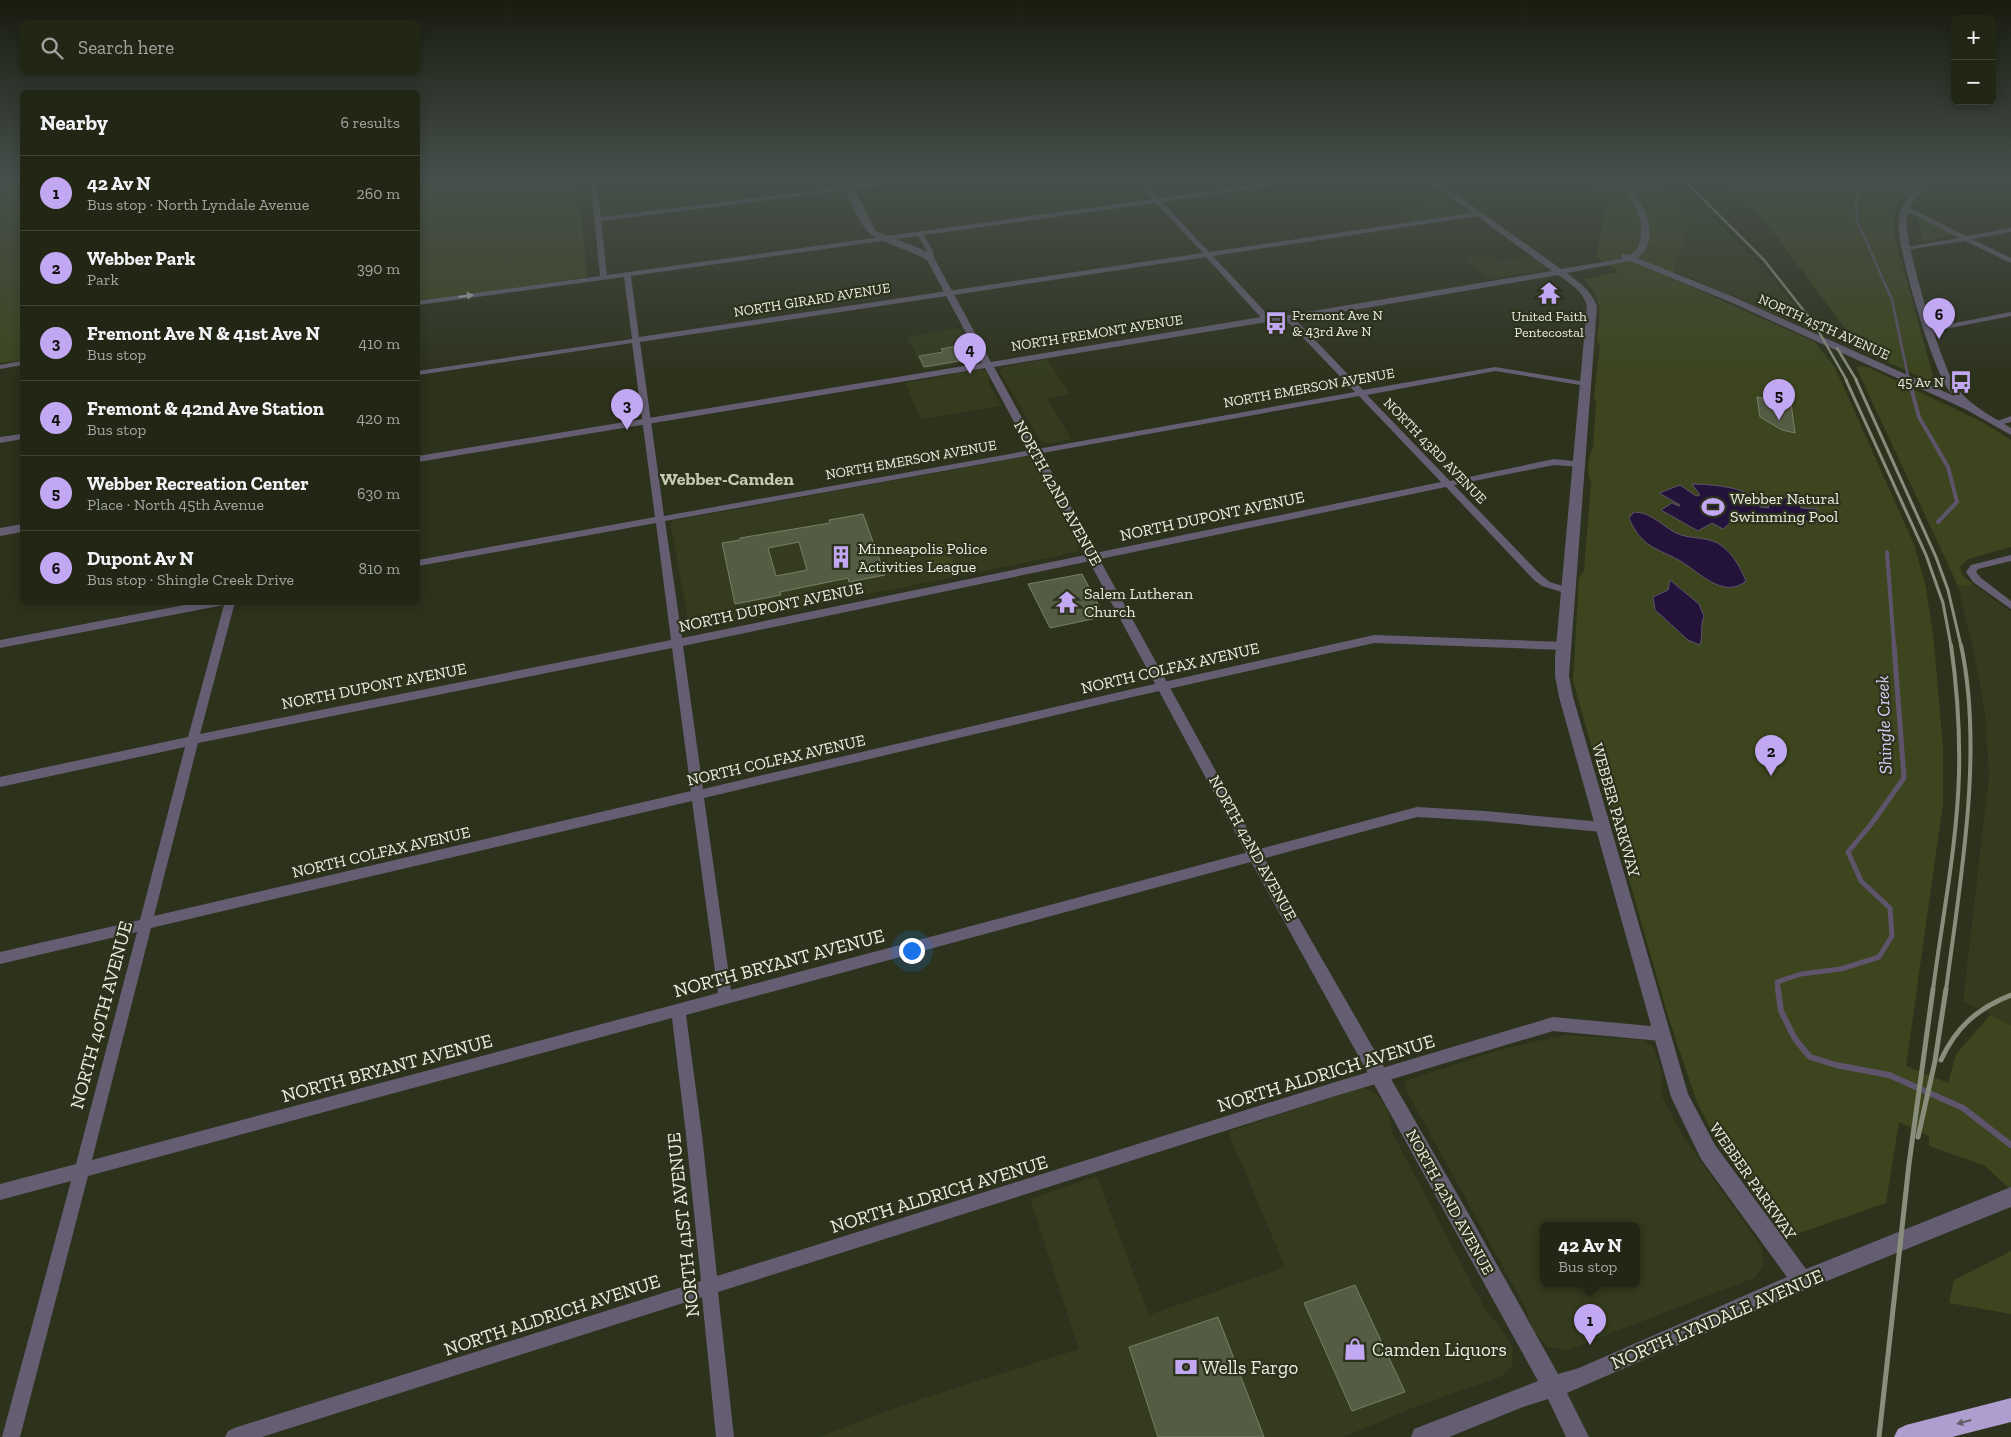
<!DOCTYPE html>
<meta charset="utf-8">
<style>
body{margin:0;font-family:"Zilla Slab",serif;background:#2e3222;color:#f1f3f6}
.controls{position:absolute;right:15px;top:15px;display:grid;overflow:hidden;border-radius:8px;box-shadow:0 2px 12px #0003}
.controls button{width:45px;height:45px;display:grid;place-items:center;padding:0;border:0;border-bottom:1px solid #3f4334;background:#222615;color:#f1f3f6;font:25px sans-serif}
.you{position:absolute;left:911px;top:950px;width:18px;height:18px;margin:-12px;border:4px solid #fff;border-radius:50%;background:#1a73e8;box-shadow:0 0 0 8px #1a73e833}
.badge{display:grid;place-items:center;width:32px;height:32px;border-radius:50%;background:#c2a8f3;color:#111;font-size:16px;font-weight:700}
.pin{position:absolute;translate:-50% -41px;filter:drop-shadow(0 1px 2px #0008)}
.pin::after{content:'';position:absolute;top:26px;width:18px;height:15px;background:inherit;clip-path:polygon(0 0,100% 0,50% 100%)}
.popup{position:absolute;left:1540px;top:1222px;width:100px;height:65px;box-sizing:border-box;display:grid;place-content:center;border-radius:8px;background:#222615;filter:drop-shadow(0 1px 4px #0005);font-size:16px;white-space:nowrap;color:#a2a5a0}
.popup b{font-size:19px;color:#f1f3f6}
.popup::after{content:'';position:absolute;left:50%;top:100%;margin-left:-10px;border:10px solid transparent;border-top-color:#222615}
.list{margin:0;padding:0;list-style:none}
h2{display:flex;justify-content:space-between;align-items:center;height:65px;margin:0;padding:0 20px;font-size:21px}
h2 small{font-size:16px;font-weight:400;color:#a2a5a0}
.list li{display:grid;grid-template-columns:32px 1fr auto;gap:15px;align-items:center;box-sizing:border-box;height:75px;padding:0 20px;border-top:1px solid #3f4334}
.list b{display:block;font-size:19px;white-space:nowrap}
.list p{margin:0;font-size:16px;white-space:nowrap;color:#a2a5a0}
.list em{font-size:16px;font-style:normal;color:#a2a5a0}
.icon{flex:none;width:28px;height:28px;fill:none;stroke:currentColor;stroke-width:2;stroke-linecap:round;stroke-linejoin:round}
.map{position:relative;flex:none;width:2011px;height:1437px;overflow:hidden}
.search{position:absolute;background:#222615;box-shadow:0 2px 12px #0003;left:20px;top:20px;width:400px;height:55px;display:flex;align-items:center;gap:12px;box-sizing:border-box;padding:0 18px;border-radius:8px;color:#a2a5a0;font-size:19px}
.panel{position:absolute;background:#222615;box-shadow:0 2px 12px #0003;left:20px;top:90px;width:400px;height:515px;border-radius:8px}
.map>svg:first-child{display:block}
</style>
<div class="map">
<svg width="2011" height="1437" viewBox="0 0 2011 1437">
<rect width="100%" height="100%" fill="#2d321c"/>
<g fill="#343b1e" fill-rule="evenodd">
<path d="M1435 177H1510L1449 186Z"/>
<path d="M1448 197 1469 212V213L1417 221 1395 204Z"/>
<path d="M1680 205H1702L1795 304 1814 330 1674 271 1691 218Z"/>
<path d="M1489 255 1498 262 1531 256 1542 263 1546 266 1545 269 1489 280 1464 259Z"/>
<path d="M959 328 970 349 977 354 979 358 978 360 923 370 907 337Z"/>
<path d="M1047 359 1070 394 1048 399 1071 439 1050 444 1040 441 1000 372 1004 367Z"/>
<path d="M981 369 986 371 989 377V383L1001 406 921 419 905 383Z"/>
<path d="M1027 456 1032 459 1080 549 1077 552 696 629 689 627 671 525 672 521Z"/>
<path d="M1974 585 2011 612V1025L1963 1001 1989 775 1985 714 1975 658 1958 586Z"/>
<path d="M1564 1035 1644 1040 1654 1048 1661 1070 1662 1096 1684 1138 1761 1246 1764 1265 1754 1278 1568 1350 1548 1347 1533 1330 1525 1307 1406 1090 1405 1081 1499 1050ZM1544 1226H1636V1284H1544Z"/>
<path d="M1362 1087 1376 1093 1388 1109 1393 1134 1485 1309 1501 1329 1513 1348 1512 1366 1502 1376 1412 1408 1344 1437H817L921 1399 1079 1349 1030 1199 1097 1176 1149 1315 1285 1267 1228 1132Z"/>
</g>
<g fill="#3c451e">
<path d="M0 177H22V360L0 363Z"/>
<path d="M418 177H578L587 277 418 302Z"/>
<path d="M1586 177H1656L1691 218 1674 271 1669 277 1815 342 1835 368 1914 544 1926 587 1934 643 1943 748V804L1906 1066 1948 1083 1956 1054 1990 1015 2011 1025V1190L1985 1166 1929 1146V1136L1899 1122 1886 1203 1797 1234 1762 1201 1712 1132 1696 1100 1667 1013 1573 681 1579 577 1584 571 1591 483C1587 473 1587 458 1593 448L1596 402 1594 396 1600 346 1597 341C1600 311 1604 303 1584 279L1619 272 1596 257 1605 206Z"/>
<path d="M1718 177H1919L1895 207 1894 233 1932 373 1939 385 1862 351 1770 228Z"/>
<path d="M1918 218H1921L1954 235 1922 242Z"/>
<path d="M1861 366 1870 368 1982 422 2011 440V547L1968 559 1960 567 1962 575 1974 585 1958 586 1856 367Z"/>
<path d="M944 543 955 567 931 571 926 559 932 557 927 546Z"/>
<path d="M2011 1251V1314L1949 1303 1954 1280Z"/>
</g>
<g fill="#23123a" stroke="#5e546c">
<path d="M1692 484C1708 484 1742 487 1754 497 1757 500 1759 504 1760 507L1769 508 1765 497 1796 498 1801 508 1817 509 1821 518 1819 521 1813 522C1790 519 1762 509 1739 517 1733 519 1728 525 1723 529L1712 523 1698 531 1661 510 1672 503 1679 506 1680 505 1659 493 1680 485 1696 496 1700 495Z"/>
<path d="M1634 512C1653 512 1664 529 1681 535 1694 539 1711 537 1722 546 1733 554 1741 569 1746 581 1726 598 1704 577 1688 566 1663 548 1643 552 1629 518Z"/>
<path d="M1670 580 1699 604 1704 616C1700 626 1703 636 1700 645L1688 640 1655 610 1653 597 1668 590Z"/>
</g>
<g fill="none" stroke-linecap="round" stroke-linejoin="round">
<path stroke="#5e546c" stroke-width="2.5" d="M1868 177 1859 191 1856 200 1857 220 1892 300 1909 381"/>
<g stroke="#5e546c" stroke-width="4">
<path d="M1909 380 1919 417 1948 467 1957 502 1938 522"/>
<path d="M1887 552 1894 646"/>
</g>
<path stroke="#5e546c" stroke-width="5" d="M1778 990 1777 982 1801 974 1841 969 1879 957 1892 936 1890 908 1861 881 1848 852 1872 823 1904 778 1894 645"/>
<path stroke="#5e546c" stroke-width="6" d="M1778 989 1781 1011 1795 1039 1810 1057 1836 1065 1889 1075 1963 1108 2011 1145"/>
</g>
<g fill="#555c44" stroke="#787f66" fill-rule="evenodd">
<path d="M962 345 970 359 924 367 919 356 943 352 941 349Z"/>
<path d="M1757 397 1791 403 1795 433 1782 430 1760 417Z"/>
<path d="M863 514 885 575 849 582 848 578 780 592 781 595 735 604 722 543 740 540V538L830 523 829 520ZM799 542 807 570 776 576 768 548Z"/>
<path d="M1082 574 1099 606 1096 607 1102 617 1050 628 1028 584Z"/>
<path d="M1355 1285 1405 1392 1352 1411 1304 1303Z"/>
<path d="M1218 1317 1264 1437H1158L1129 1347Z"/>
</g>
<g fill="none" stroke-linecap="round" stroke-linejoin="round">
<g fill="#655e73" fill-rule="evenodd">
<path d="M590 177H596L601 217 921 177H937L934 179 601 221 607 275 1153 199 1133 177H1139L1159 198 1314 177H1329L1162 202 1209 252 1478 212 1481 214 1478 216 1213 256 1270 317V321H1264L1206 257 640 342 664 516 1355 392 1286 320V316H1292L1363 390 1495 367 1586 382 1590 384 1586 386 1495 371 1367 395 1450 481 1554 459 1582 462 1583 464 1579 467 1554 465 1454 485 1541 575 1550 582 1572 589 1573 591 1572 593 1568 594 1542 586 1533 579 1446 487 683 646 703 789 1128 690 1374 635 1564 642 1569 646 1564 650 1374 643 1128 698 704 798 731 990 1417 807 1485 811 1602 822 1606 823 1608 827 1606 831 1602 832 1485 821 1417 817 686 1015 702 1135 717 1276 1332 1083 1553 1017 1661 1027 1666 1029 1668 1034 1666 1039 1661 1041 1553 1031 1332 1097 718 1292 734 1437H716L702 1297 262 1437H225L228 1431 234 1428 701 1281 686 1135 672 1018 88 1176 20 1437H2L71 1181 0 1200V1184L76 1164 137 932 0 964V952L140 920 185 747 0 787V777L188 737 224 605 0 648V640L200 602H235L200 734 671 640 656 523 418 566V560L655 517 632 343 418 375V371L632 339 624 277 418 305V301L600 276ZM1156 203 1203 253 639 337 631 276 918 236 927 251 926 258 930 260 934 258 933 251 924 235ZM1359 396 1441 482 682 638 665 521ZM672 648 691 791 154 916 198 743ZM692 801 718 993 92 1160 151 928Z"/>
<path d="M1907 207 1966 236 2011 228V232L1972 239 2011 258V263L1965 241 1905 250V248L1907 247 1959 238 1905 210 1904 209Z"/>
<path d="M2011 312V316L1930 332 1926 330 1930 328Z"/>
<path d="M22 361V365L0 369V365Z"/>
<path d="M2011 416V422L1996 426 1992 423Z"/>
<path d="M22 434V439L0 443V437Z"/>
<path d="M2011 555V561L1978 569 1976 572 1981 578 2011 601V609L1973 582 1966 572 1971 565Z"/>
</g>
<g fill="#655e73" fill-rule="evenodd">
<path d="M840 177H848L876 231 919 248 933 256 991 362 1267 316 1289 315 1552 271 1423 177H1432L1561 269 1621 259 1622 254 1630 255 1637 249C1650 223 1631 196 1615 177H1623C1640 194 1665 239 1637 258L1734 297 1954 396C1949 391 1945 386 1943 380 1929 354 1895 245 1899 218 1901 202 1916 187 1927 177H1935C1926 189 1910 200 1907 217 1903 241 1942 368 1957 388 1972 407 1990 415 2011 428V435L1965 409 1728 301 1630 261 1567 273C1580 283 1591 290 1597 306L1569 676 1573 697 1688 1094 1715 1145 1806 1269 2011 1187V1207L1807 1289 1567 1393 1589 1437H1566L1548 1399 1523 1407 1449 1437H1411L1414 1429 1538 1381 1243 847 985 368 418 462V456L982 363 927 260C916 253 874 239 869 233 856 219 848 195 840 177ZM1558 275C1571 284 1582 290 1587 306L1555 658V676L1559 697 1671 1097 1701 1159 1787 1277 1579 1368 1558 1374 1471 1218 1253 839 994 367 1267 322 1289 321Z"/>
<path d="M22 524V532L0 536V528Z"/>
</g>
<path fill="#ae9dcf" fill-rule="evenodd" d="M2011 1398V1422L1952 1437H1894L1898 1429 1906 1425Z"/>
<g stroke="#898e7c" stroke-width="2.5">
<path d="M1681 177 1764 260 1815 325 1847 381"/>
<path d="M1837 348 1857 381"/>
</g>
<g stroke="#898e7c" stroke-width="3">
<path d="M1846 380 1926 555 1943 603 1951 646"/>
<path d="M1856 380 1936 557 1948 590 1961 646"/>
</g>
<g stroke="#898e7c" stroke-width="4">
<path d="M1933 990C1942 919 1957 846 1959 774 1960 731 1957 687 1951 645"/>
<path d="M1946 990C1960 882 1984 752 1961 645"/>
</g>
<g stroke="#898e7c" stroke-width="5">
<path d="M1941 1060C1956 1027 1978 1008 2011 995"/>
<path d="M1918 1137 1935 1061 1946 989"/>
<path d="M1879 1437 1909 1164 1933 989"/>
</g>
</g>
<defs><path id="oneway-solid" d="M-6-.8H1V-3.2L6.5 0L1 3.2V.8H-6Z" transform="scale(1.25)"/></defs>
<use fill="#aeadae" href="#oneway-solid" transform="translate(466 296) rotate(-8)"/>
<use fill="#615d64" href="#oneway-solid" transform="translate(1964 1422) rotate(165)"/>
<linearGradient id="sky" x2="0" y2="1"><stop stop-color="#191c0f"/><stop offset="0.47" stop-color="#464f4b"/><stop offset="1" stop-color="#464f4b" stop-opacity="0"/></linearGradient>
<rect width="2011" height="378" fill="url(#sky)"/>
<defs>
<symbol id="temple-bare" viewBox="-9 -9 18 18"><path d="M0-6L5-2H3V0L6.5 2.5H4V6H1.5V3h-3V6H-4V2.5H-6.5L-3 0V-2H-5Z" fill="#c2a8f3" stroke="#2d321c" stroke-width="2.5" paint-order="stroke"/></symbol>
<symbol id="bus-bare" viewBox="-9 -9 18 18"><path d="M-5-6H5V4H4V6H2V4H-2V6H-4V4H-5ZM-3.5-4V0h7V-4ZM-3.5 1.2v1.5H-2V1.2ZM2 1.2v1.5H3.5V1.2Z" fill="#c2a8f3" stroke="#2d321c" stroke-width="2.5" paint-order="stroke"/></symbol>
<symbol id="stadium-bare" viewBox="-9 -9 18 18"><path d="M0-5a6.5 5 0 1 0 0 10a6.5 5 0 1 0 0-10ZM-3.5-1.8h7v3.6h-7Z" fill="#c2a8f3" stroke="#2d321c" stroke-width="2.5" paint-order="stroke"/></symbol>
<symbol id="building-bare" viewBox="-9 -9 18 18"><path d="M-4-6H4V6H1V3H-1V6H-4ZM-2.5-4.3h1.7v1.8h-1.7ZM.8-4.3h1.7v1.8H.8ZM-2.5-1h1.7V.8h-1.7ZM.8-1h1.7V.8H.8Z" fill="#c2a8f3" stroke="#2d321c" stroke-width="2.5" paint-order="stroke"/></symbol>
<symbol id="shop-bare" viewBox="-9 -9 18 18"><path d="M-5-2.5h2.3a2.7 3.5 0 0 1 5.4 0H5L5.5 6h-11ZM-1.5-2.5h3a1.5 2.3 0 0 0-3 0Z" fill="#c2a8f3" stroke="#2d321c" stroke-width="2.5" paint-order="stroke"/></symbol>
<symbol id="bank-bare" viewBox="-9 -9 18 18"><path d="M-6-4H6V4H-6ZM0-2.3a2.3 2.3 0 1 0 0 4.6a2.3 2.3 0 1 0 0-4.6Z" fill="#c2a8f3" stroke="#2d321c" stroke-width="2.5" paint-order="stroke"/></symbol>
</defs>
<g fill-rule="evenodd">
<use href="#temple-bare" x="1533" y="277" width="32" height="32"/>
<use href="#bus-bare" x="1260" y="307" width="32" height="32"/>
<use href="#bus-bare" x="1945" y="366" width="32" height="32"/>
<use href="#stadium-bare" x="1697" y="491" width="32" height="32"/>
<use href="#building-bare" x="825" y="541" width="32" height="32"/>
<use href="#temple-bare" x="1051" y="586" width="32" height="32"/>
<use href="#shop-bare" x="1339" y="1333" width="32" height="32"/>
<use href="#bank-bare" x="1170" y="1351" width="32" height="32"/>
</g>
<g text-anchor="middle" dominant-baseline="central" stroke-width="4.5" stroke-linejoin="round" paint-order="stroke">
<g font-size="14" fill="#e9eddf" stroke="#2d321c">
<text transform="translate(812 300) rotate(-9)">NORTH GIRARD AVENUE</text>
<text transform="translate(1824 327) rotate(24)">NORTH 45TH AVENUE</text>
<text transform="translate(1097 333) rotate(-9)">NORTH FREMONT AVENUE</text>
<text transform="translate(1309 388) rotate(-10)">NORTH EMERSON AVENUE</text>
<text transform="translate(1435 451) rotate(46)">NORTH 43RD AVENUE</text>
<text transform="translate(911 460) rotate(-10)">NORTH EMERSON AVENUE</text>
</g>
<g font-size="14" fill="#e9eddf" stroke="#2d321c" text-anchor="start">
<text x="1292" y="315">Fremont Ave N<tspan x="1292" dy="16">&amp; 43rd Ave N</tspan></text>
<text x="1549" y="316" text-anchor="middle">United Faith<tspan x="1549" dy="16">Pentecostal</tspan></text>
<text x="1944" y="382" text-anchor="end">45 Av N</text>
</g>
<g font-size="16" fill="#e9eddf" stroke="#2d321c">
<text transform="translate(1058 493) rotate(61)">NORTH 42ND AVENUE</text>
<text transform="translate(1212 516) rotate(-12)">NORTH DUPONT AVENUE</text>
<text transform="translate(771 607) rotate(-12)">NORTH DUPONT AVENUE</text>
<text transform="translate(1170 668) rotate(-13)">NORTH COLFAX AVENUE</text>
<text transform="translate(374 686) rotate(-11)">NORTH DUPONT AVENUE</text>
<text transform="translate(776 760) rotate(-13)">NORTH COLFAX AVENUE</text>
<text transform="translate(1616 810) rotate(74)">WEBBER PARKWAY</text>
<text transform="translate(1253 848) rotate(61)">NORTH 42ND AVENUE</text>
<text transform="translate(381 852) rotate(-13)">NORTH COLFAX AVENUE</text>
<text transform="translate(1753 1181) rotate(55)">WEBBER PARKWAY</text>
<text transform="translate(1450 1202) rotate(61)">NORTH 42ND AVENUE</text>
</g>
<g font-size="16" fill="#e9eddf" stroke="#2d321c" text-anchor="start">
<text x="1730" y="498">Webber Natural<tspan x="1730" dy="18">Swimming Pool</tspan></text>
<text x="858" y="548">Minneapolis Police<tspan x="858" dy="18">Activities League</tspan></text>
<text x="1084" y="593">Salem Lutheran<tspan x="1084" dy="18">Church</tspan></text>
</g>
<g font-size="18" font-weight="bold" fill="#c5ccb1" stroke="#2d321c">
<text x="727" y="479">Webber-Camden</text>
</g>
<g font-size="18" font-style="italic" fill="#dccefb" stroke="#2d321c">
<text transform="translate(1884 725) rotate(-92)">Shingle Creek</text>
</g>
<g font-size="19" fill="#e9eddf" stroke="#2d321c">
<text transform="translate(779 963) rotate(-15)">NORTH BRYANT AVENUE</text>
<text transform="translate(101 1015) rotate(-75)">NORTH 40TH AVENUE</text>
<text transform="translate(387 1068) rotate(-15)">NORTH BRYANT AVENUE</text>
<text transform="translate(1326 1073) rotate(-17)">NORTH ALDRICH AVENUE</text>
<text transform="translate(939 1194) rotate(-17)">NORTH ALDRICH AVENUE</text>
<text transform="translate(683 1225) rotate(-96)">NORTH 41ST AVENUE</text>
<text transform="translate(552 1315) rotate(-18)">NORTH ALDRICH AVENUE</text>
<text transform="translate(1717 1319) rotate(-23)">NORTH LYNDALE AVENUE</text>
</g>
<g font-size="19" fill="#e9eddf" stroke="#2d321c" text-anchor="start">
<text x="1372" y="1349">Camden Liquors</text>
<text x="1202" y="1367">Wells Fargo</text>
</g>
</g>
</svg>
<div class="controls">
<button>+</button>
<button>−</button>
</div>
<div class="you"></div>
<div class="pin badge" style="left:1590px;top:1345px">1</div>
<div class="popup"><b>42 Av N</b>Bus stop</div>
<div class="pin badge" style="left:1771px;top:776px">2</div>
<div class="pin badge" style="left:627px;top:430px">3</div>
<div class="pin badge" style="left:970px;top:374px">4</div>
<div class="pin badge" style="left:1779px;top:420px">5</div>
<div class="pin badge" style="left:1939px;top:339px">6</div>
<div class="search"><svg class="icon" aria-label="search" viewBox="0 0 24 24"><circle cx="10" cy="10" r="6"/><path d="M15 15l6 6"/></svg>Search here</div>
<section class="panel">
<h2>Nearby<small>6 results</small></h2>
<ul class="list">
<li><span class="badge">1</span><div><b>42 Av N</b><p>Bus stop · North Lyndale Avenue</p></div><em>260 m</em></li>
<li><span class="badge">2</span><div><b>Webber Park</b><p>Park</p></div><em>390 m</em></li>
<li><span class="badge">3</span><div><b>Fremont Ave N &amp; 41st Ave N</b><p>Bus stop</p></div><em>410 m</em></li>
<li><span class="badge">4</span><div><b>Fremont &amp; 42nd Ave Station</b><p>Bus stop</p></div><em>420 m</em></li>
<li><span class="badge">5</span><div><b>Webber Recreation Center</b><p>Place · North 45th Avenue</p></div><em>630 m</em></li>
<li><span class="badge">6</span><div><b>Dupont Av N</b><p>Bus stop · Shingle Creek Drive</p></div><em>810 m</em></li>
</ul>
</section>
</div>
